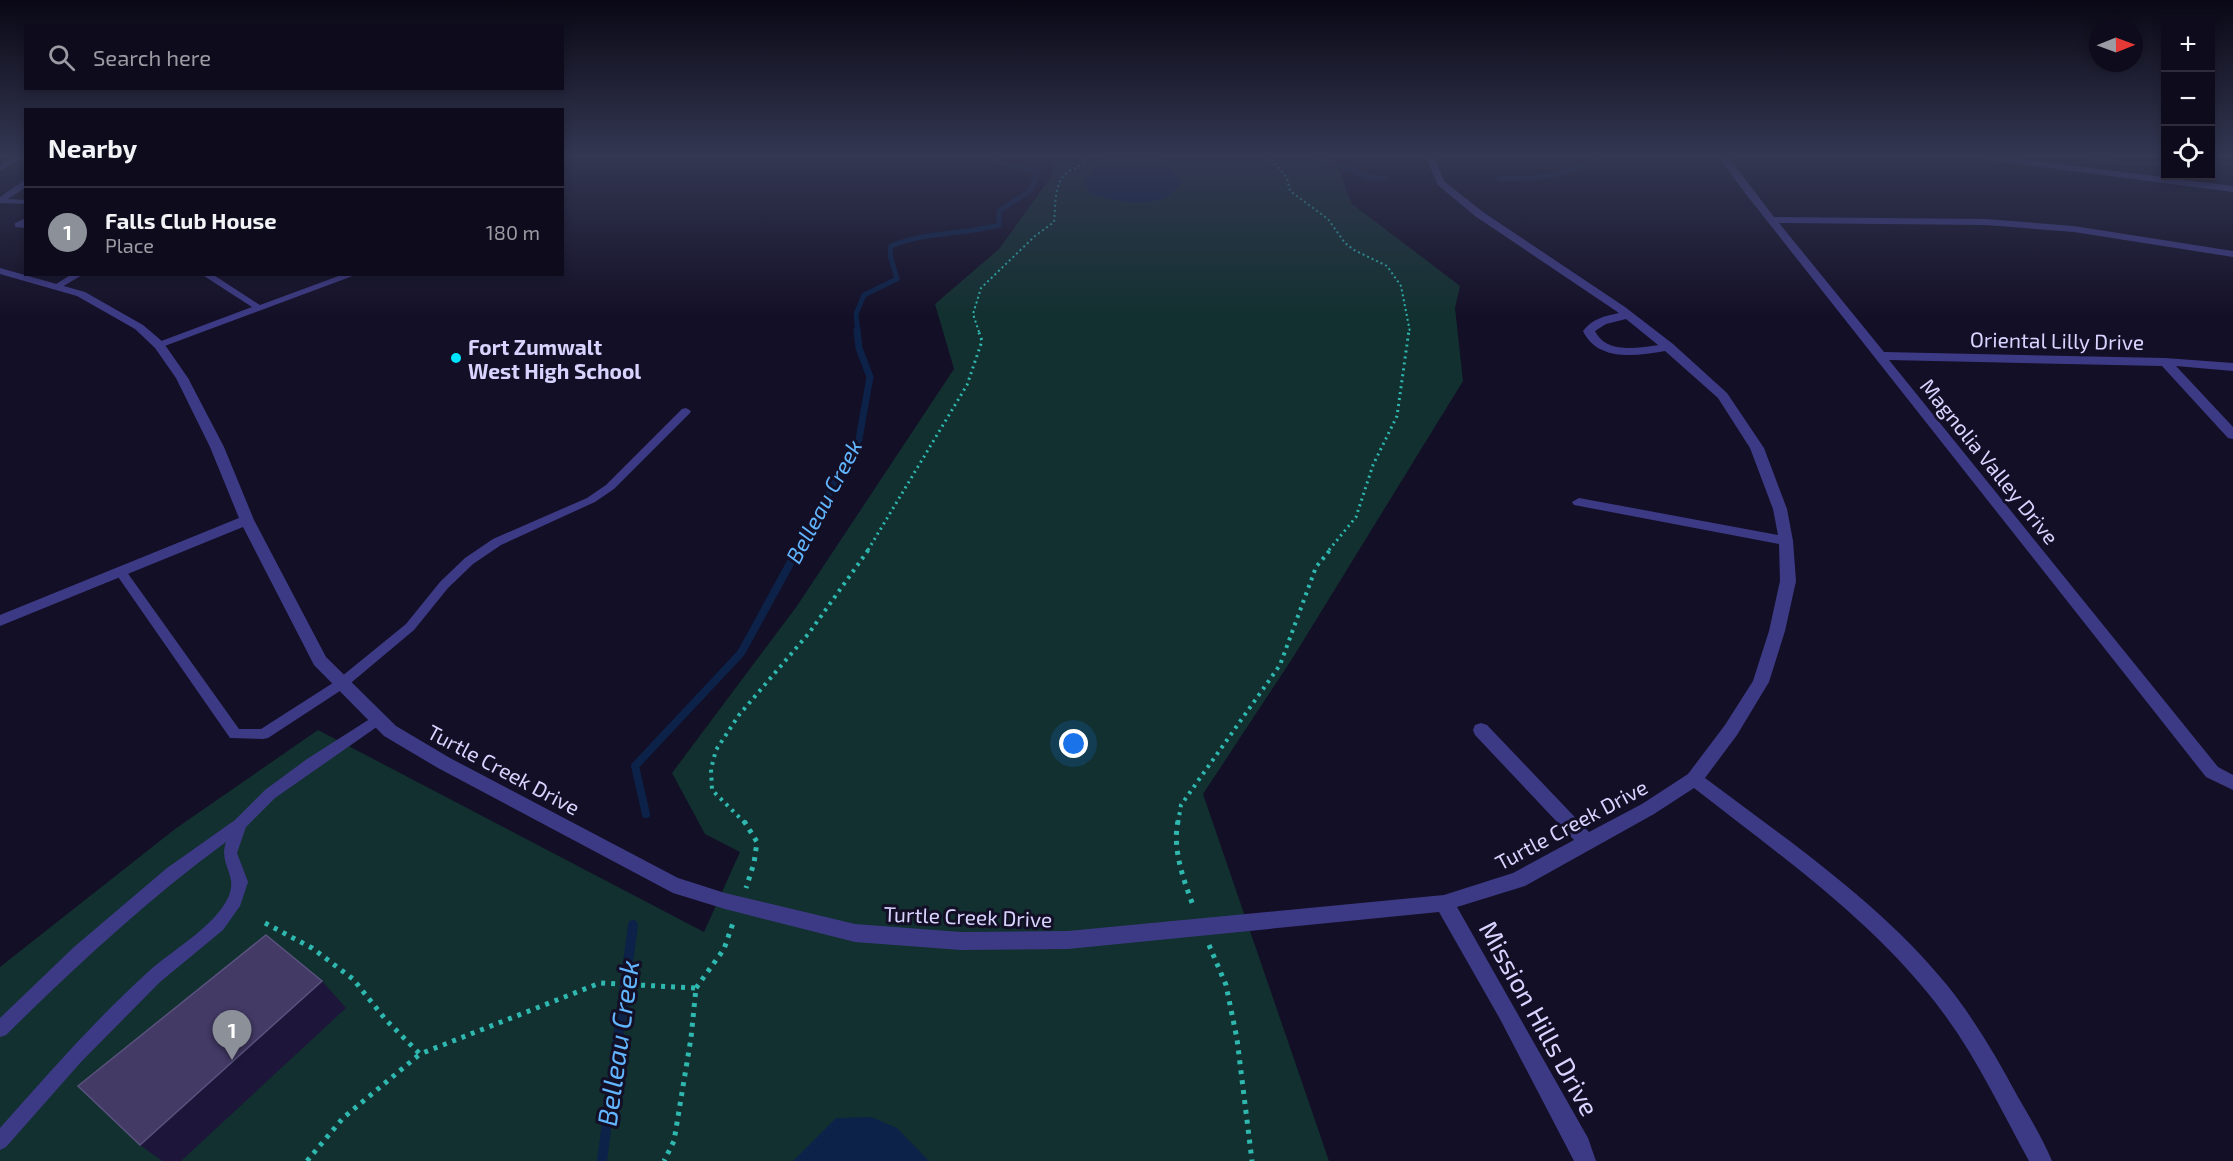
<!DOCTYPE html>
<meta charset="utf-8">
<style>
body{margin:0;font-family:"Exo 2",sans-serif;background:#171425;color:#f1f3f6}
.controls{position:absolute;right:18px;top:18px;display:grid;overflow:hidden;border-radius:0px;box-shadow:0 3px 9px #0003}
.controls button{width:54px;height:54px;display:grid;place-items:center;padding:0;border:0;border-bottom:2px solid #2e2b3b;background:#0e0b1c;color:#f1f3f6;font:30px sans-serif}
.compass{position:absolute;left:2089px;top:18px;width:54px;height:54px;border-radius:50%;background:#0e0b1c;box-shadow:0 3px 9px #0003;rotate:89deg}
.you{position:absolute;left:1074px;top:744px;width:21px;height:21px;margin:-15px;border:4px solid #fff;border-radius:50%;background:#1a73e8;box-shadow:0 0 0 9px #1a73e833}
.badge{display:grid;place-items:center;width:39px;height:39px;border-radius:50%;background:#8c9099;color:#fff;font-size:20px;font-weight:700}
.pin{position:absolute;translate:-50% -50px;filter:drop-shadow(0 2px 3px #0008)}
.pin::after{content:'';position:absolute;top:32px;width:21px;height:18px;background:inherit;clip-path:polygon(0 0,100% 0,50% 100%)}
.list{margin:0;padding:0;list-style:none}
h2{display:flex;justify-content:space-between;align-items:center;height:78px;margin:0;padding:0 24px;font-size:26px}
h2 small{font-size:20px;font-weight:400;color:#9b9ba3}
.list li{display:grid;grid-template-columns:39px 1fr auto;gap:18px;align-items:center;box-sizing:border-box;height:90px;padding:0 24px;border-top:2px solid #2e2b3b}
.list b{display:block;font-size:22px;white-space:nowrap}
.list p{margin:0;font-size:20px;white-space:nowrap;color:#9b9ba3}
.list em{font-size:20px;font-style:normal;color:#9b9ba3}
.icon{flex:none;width:33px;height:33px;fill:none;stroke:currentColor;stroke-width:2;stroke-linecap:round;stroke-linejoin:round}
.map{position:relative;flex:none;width:2233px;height:1161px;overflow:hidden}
.search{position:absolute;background:#0e0b1c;box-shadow:0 3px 9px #0003;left:24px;top:24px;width:540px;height:66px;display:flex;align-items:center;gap:15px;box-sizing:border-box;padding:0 21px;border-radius:0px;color:#9b9ba3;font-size:22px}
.panel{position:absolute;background:#0e0b1c;box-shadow:0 3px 9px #0003;left:24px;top:108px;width:540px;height:168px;border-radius:0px}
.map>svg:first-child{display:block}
</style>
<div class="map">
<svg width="2233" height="1161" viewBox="0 0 2233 1161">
<rect width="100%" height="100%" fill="#130f26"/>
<path fill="#12302f" d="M1055 156H1334L1351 203 1460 286 1455 308 1463 381 1292 659 1203 794 1329 1161H0V967L175 829 318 730 704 932 740 852 705 834 672 773 797 606 954 369 935 304 999 249 1051 177Z"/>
<g fill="#0c2248">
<path d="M1105 156C1133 156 1166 152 1181 183 1175 191 1169 198 1159 200 1139 205 1106 201 1088 192L1085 180Z"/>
<path d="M871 1117 897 1128 929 1161H793L836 1118Z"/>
</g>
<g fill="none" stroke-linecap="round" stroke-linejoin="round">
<g stroke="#0c2248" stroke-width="5">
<path d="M1310 156 1354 170 1367 177 1384 178"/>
<path d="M2085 156 2117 163 2166 164"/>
<path d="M2210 164H2233"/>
<path d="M1499 179C1533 178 1571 178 1599 156"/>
<path d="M858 332 856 314 864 295 897 279 890 255 891 246C926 231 963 235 999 225V211L1031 190 1037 172 1005 164 996 159 1000 156"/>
</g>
<path stroke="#0c2248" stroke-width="7" d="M798 550 859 439 870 377 859 348 857 330"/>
<path stroke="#0c2248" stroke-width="8" d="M646 814 635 766 741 653 798 549"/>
<path stroke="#0c2248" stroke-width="10" d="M602 1161 633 925"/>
<g stroke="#2fb8b0" stroke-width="2" stroke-dasharray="2 3" stroke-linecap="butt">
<path d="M1274 156 1271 159 1287 178 1290 191 1328 219 1345 243 1354 250 1387 266 1401 286 1410 332"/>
<path d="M979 332 973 314 981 288 1035 236 1054 222C1056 205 1053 182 1069 171 1077 167 1084 165 1088 156"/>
</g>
<g stroke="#2fb8b0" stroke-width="3" stroke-dasharray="2 4" stroke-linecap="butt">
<path d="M868 550 967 385 982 341 978 330"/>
<path d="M1329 550 1356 517 1373 465 1397 416 1409 330"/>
</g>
<g stroke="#2fb8b0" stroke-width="4" stroke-dasharray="3 5" stroke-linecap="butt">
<path d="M745 823 712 790 711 769 716 750 739 715 809 633 869 549"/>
<path d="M1178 823 1181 805 1280 665 1316 567 1331 549"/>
</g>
<g stroke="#2fb8b0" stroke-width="5" stroke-dasharray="4 6" stroke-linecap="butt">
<path d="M744 821 757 842 754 863 746 888"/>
<path d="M1178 821C1172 850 1184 881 1194 908"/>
<path d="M265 923 312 948 353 979 386 1020 420 1054 600 983 696 988 691 1038 674 1141 664 1161"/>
<path d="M1209 945 1226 985 1237 1039 1252 1161"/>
<path d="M696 988 724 949 733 923"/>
<path d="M307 1161 343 1118 420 1054"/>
</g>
<g fill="#3d3a85" fill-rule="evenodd">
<path d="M19 156H26V158L18 161 0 171V166L12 157Z"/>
<path d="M23 181H26V187L8 199 26 200V204L0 203V197Z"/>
<path d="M26 218V228L15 227V223Z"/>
<path d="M72 274H84L60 288H54L53 286Z"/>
<path d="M201 274H212L260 305 344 274H358L162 347H156V343L252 307Z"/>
<path d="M686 408 691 411 690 413 614 489 595 502 501 545 473 564 448 588 414 630 346 687 268 738 263 739 230 738 114 571 120 567 124 568 239 729H261L336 681 406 624 440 582 465 558 493 539 587 498 606 485 682 409Z"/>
<path d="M376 715 381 716 383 720 381 724 275 798 246 827 237 853 248 882 240 906 223 930 160 982 81 1062 6 1147 0 1150V1128C48 1074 95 1020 148 972 172 950 213 928 228 898 239 875 218 865 226 842 147 900 76 966 6 1035L0 1037V1018L74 947 167 868 235 820 265 790 307 759Z"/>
</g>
<g fill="#3d3a85" fill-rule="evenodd">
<path d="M1425 156H1433L1445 182 1483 212 1625 307 1673 344 1727 393 1764 448 1787 509 1793 541 1796 581 1785 631 1769 682 1737 735 1705 778C1789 841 1880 903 1947 985 1975 1020 1997 1058 2018 1097 2030 1118 2043 1139 2052 1161H2029C2002 1112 1978 1060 1944 1014 1877 923 1782 857 1694 788L1654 814 1525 886 1457 907 1588 1138 1596 1161H1574L1500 1019 1439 912 1068 949 961 950 855 942 725 909 673 893 438 768 384 736 314 665 243 527 0 626V615L239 518 210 447 176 378 155 348 135 329 77 296 0 274V268L85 292 143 325 163 342 188 378 224 447 254 520 326 657 396 726 450 758 678 878 725 893 855 924 961 932 1068 931 1444 895 1513 873 1574 840 1475 735 1473 730 1475 725 1481 723 1487 725 1589 832 1642 804 1688 774 1725 725 1753 681 1769 631 1780 581 1779 544 1574 505 1572 502 1579 498 1778 535 1773 509 1750 448 1718 398 1665 351C1636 356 1598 362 1583 331 1592 319 1604 316 1619 313L1475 216 1438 185ZM1626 319 1658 345H1659C1637 348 1606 354 1595 331L1606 324Z"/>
<path d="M1721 156H1730L1732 162 1774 217 1986 219 2074 226 2233 251V257L2074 232 1986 225 1779 223 1884 352 2165 358 2233 363V371L2176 366 2233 427V439L2228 438 2162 366 1889 360 2218 767 2233 775V790L2206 777 1745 193 1722 162Z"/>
<path d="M1975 156H1997L2233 186V192L1980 159Z"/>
</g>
</g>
<path fill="#1d163a" d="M322 981 346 1008 181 1161H162L140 1145Z"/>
<path fill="#433a66" stroke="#5a527e" stroke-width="1.5" d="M266 935 322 981 140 1145 78 1086Z"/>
<linearGradient id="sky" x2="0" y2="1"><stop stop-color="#0a0815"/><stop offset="0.49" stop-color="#333752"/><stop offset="1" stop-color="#333752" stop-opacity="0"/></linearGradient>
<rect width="2233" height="318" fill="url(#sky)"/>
<circle fill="#00e5ff" stroke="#130f26" stroke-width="2" cx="456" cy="358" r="6"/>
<g text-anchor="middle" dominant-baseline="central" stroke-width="6" stroke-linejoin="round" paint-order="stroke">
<g font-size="21" fill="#d9d4ff" stroke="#130f26">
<text transform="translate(2057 340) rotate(1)">Oriental Lilly Drive</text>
<text transform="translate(1990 461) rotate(51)">Magnolia Valley Drive</text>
<text transform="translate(504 769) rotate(28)">Turtle Creek Drive</text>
<text transform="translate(1571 824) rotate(-28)">Turtle Creek Drive</text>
<text transform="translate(968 916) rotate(2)">Turtle Creek Drive</text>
</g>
<g font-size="21" font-weight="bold" fill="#d9d4ff" stroke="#130f26" text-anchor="start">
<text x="468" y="346">Fort Zumwalt<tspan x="468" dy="24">West High School</tspan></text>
</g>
<g font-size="22" font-style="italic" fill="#62b6ff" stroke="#130f26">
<text transform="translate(823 501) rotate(-62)">Belleau Creek</text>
</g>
<g font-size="26" fill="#d9d4ff" stroke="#130f26">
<text transform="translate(1540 1018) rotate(61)">Mission Hills Drive</text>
</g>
<g font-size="27" font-style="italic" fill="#62b6ff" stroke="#130f26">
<text transform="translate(617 1043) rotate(-82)">Belleau Creek</text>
</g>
</g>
</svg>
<div class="controls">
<button>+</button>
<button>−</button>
<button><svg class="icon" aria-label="locate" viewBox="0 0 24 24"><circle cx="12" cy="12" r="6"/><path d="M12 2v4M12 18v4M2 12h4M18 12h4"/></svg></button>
</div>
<svg class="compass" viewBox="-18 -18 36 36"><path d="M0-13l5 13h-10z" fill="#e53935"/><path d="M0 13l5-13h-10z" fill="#9b9ba3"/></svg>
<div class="you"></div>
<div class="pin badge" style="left:232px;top:1060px">1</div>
<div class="search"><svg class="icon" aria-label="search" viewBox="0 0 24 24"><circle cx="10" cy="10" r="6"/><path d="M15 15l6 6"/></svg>Search here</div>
<section class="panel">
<h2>Nearby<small></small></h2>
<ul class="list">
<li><span class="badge">1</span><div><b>Falls Club House</b><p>Place</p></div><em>180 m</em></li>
</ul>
</section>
</div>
